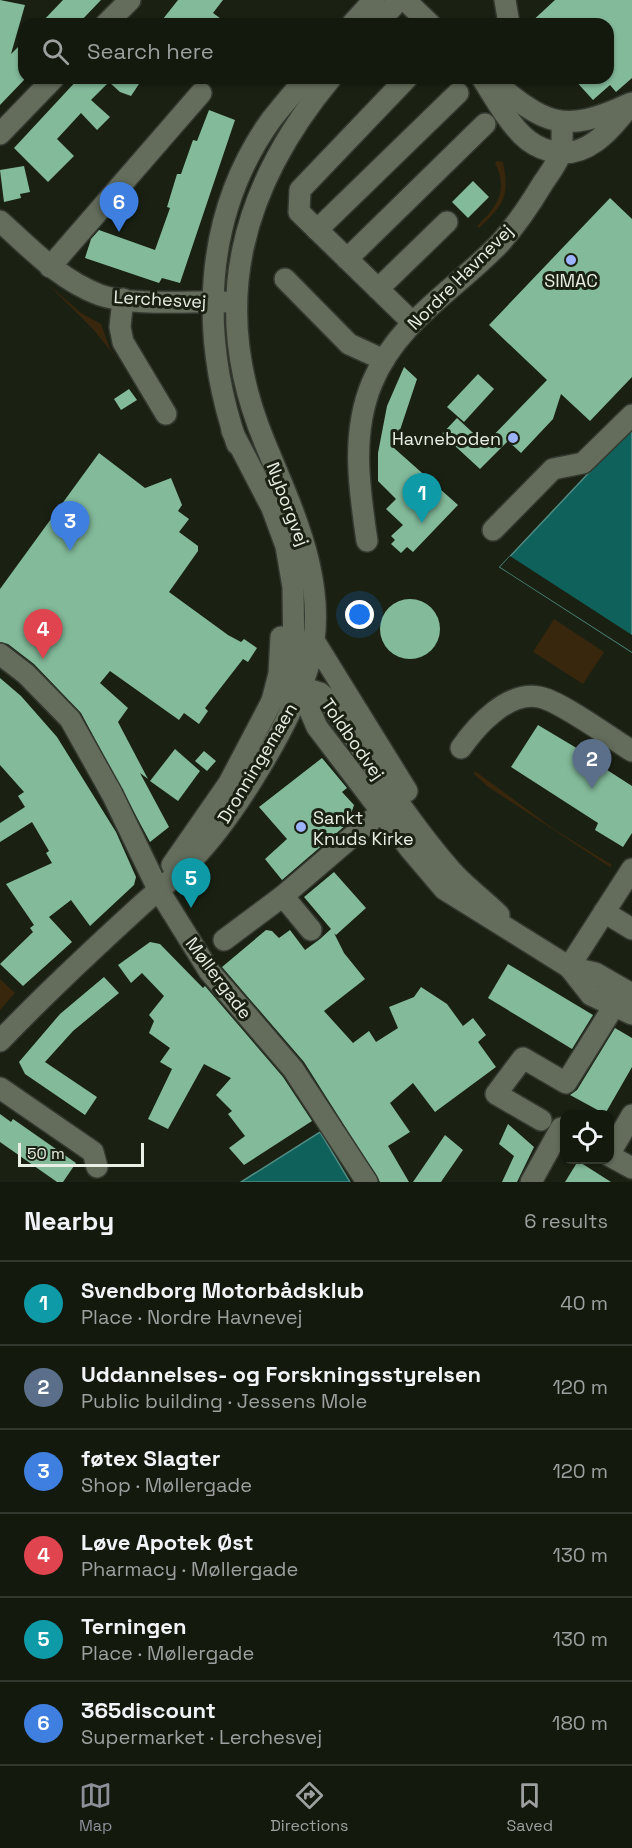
<!DOCTYPE html>
<meta charset="utf-8">
<style>
body{margin:0;font-family:"Space Grotesk",sans-serif;background:#21261c;color:#f1f3f6}
.controls{position:absolute;right:18px;bottom:18px;display:grid;overflow:hidden;border-radius:12px;box-shadow:0 2px 4px #0004}
.controls button{width:54px;height:54px;display:grid;place-items:center;padding:0;border:0;border-bottom:2px solid #33382e;background:#14190e;color:#f1f3f6;font:30px sans-serif}
.scale{position:absolute;left:18px;bottom:15px;width:126px;box-sizing:border-box;padding-left:6px;border:3px solid #e9efe5;border-top:0;font-size:16px;line-height:21px;white-space:nowrap;color:#e9efe5;-webkit-text-stroke:4px #1a2112;paint-order:stroke}
.you{position:absolute;left:360px;top:615px;width:21px;height:21px;margin:-15px;border:4px solid #fff;border-radius:50%;background:#1a73e8;box-shadow:0 0 0 9px #1a73e833}
.badge{display:grid;place-items:center;width:39px;height:39px;border-radius:50%;background:#8c9099;color:#fff;font-size:20px;font-weight:700}
.pin{position:absolute;translate:-50% -50px;filter:drop-shadow(0 2px 3px #0008)}
.pin::after{content:'';position:absolute;top:32px;width:21px;height:18px;background:inherit;clip-path:polygon(0 0,100% 0,50% 100%)}
.list{margin:0;padding:0;list-style:none}
h2{display:flex;justify-content:space-between;align-items:center;height:78px;margin:0;padding:0 24px;font-size:26px}
h2 small{font-size:20px;font-weight:400;color:#9da09e}
.list li{display:grid;grid-template-columns:39px 1fr auto;gap:18px;align-items:center;box-sizing:border-box;height:84px;padding:0 24px;border-top:2px solid #33382e}
.list b{display:block;font-size:22px;white-space:nowrap}
.list p{margin:0;font-size:20px;white-space:nowrap;color:#9da09e}
.list em{font-size:20px;font-style:normal;color:#9da09e}
.icon{flex:none;width:33px;height:33px;fill:none;stroke:currentColor;stroke-width:2;stroke-linecap:round;stroke-linejoin:round}
.map{position:relative;flex:none;width:632px;height:1182px;overflow:hidden}
.search{position:absolute;background:#14190e;box-shadow:0 2px 4px #0004;left:18px;right:18px;top:18px;height:66px;display:flex;align-items:center;gap:15px;box-sizing:border-box;padding:0 21px;border-radius:18px;color:#9da09e;font-size:22px}
.sheet{height:582px;background:#14190e}
nav{display:flex;justify-content:space-around;align-items:center;box-sizing:border-box;height:84px;border-top:2px solid #33382e;background:#14190e;font-size:16px;color:#9da09e}
nav a{display:grid;justify-items:center;gap:3px}
nav .on{color:#8c9099}
.map>svg:first-child{display:block}
</style>
<div class="map">
<svg width="632" height="1182" viewBox="0 0 632 1182">
<rect width="100%" height="100%" fill="#1a2112"/>
<g fill="#38260d">
<path d="M497 161 503 162C510 197 504 204 479 228L477 226C497 207 509 190 495 163Z"/>
<path d="M48 284 81 313 101 324 110 349 123 366 93 329Z"/>
<path d="M554 619 604 652 583 684 533 652Z"/>
<path d="M475 771 555 830 612 865 610 867 487 786 474 774Z"/>
<path d="M0 979 15 993 0 1010Z"/>
</g>
<g fill="#0f625b" stroke="#508c84" stroke-width="1.5">
<path d="M632 427V652L500 567Z"/>
<path d="M320 1132 350 1182H241Z"/>
</g>
<path fill="#1a2112" d="M510 556 632 635V652L500 567Z"/>
<g fill="#83ba9a">
<path d="M0 0 25 5 11 54 24 41V80L0 105Z"/>
<path d="M63 0H101L78 24H40Z"/>
<path d="M178 0H223L213 13 228 24H159Z"/>
<path d="M555 0H632V78L616 92 610 85 593 100 573 78H608V24H529Z"/>
<path d="M79 78H143L131 96 120 92 109 82 91 100 110 117 97 130 81 113 57 139 74 156 48 182 14 148Z"/>
<path d="M209 110 235 120 180 283 162 278 159 283 85 258 91 239 99 230 155 250 170 208 167 207 177 174H181L193 140 197 141Z"/>
<path d="M24 166 30 192 20 194 21 198 4 202 0 170Z"/>
<path d="M473 181 489 197 468 218 452 202Z"/>
<path d="M610 198 632 219V377L590 421 561 394 553 419 521 453 508 441 480 469 442 434 457 418 485 444 547 380 489 325Z"/>
<path d="M404 367 417 379 394 448 458 505 413 552 407 547 401 553 391 544 395 540 391 536 403 525 386 509 396 499 378 481V453L387 406Z"/>
<path d="M478 374 494 389 464 422 447 407Z"/>
<path d="M129 389 137 400 121 410 114 399Z"/>
<path d="M99 453 145 488 171 478 182 505 178 511 189 519 179 532 198 546V551L169 592 228 635 241 642 244 639 257 648 248 662 243 659 205 708 208 711 199 724 184 713 179 720 110 671 100 683 128 708 118 722 148 779 140 773 169 827 150 842 81 713 34 664 8 644 0 642V589Z"/>
<circle cx="410" cy="629" r="30"/>
<path d="M0 678 21 696 57 737 116 832 136 877 134 885 90 926 71 900 49 917 72 942 23 986 0 964 33 932 30 928 34 925 6 884 52 863 46 853 49 851 32 822 0 842V823L25 807 18 796 24 792 0 765Z"/>
<path d="M538 725 605 765 604 768 632 786V833L623 847 595 830 598 823 511 767Z"/>
<path d="M175 749 200 771 178 801 150 781Z"/>
<path d="M204 751 216 761 207 771 195 761Z"/>
<path d="M322 758 347 788 342 792 354 805 351 814 354 818 282 880 265 859 287 839 259 807Z"/>
<path d="M334 872 366 908 336 935 334 933 344 953 365 979 324 1011 353 1043 369 1031 376 1042 398 1028 389 1007 414 997 421 987 447 1004 463 1026 473 1018 486 1035 478 1042 496 1067 435 1112 413 1083 390 1103 410 1132 388 1146 409 1182H380L304 1062 222 967 266 930 272 931 279 938 290 930 305 950 320 939 331 929 304 897Z"/>
<path d="M150 942 160 944 203 988 205 986 283 1077 312 1121 244 1165 229 1148 245 1136 228 1114 232 1111 216 1095 231 1078 204 1064 168 1129 148 1119 172 1069 160 1062 170 1048 149 1033 154 1021 149 1015 164 996 142 973 131 983 118 965Z"/>
<path d="M508 964 593 1015 572 1049 488 998Z"/>
<path d="M104 977 119 993 73 1031 45 1062 97 1097 85 1115 25 1074 19 1062 60 1014Z"/>
<path d="M615 1028 632 1038V1067L605 1114 570 1095 577 1090Z"/>
<path d="M0 1114 11 1122 13 1119 76 1163 63 1182H57L0 1142Z"/>
<path d="M508 1124 534 1147 517 1182H502L514 1156 499 1144Z"/>
<path d="M445 1135 463 1150 443 1179 441 1182H413Z"/>
<path d="M578 1161 611 1182H565Z"/>
</g>
<g fill="none" stroke-linecap="round" stroke-linejoin="round">
<defs>
<g id="minor">
<path d="M405 0 430 24"/>
<path d="M505 0 509 24"/>
<path d="M106 24 130 0"/>
<path d="M352 24 374 0"/>
<path d="M377 24 399 0"/>
<path d="M407 78 300 190 299 212 412 322"/>
<path d="M482 78C494 97 506 119 522 135 530 143 539 148 550 151 587 161 611 129 632 103"/>
<path d="M491 79C545 124 562 135 629 104"/>
<path d="M0 134 54 78"/>
<path d="M0 221C31 249 60 280 100 295 131 306 190 301 224 302"/>
<path d="M317 230 458 93"/>
<path d="M347 259 485 124"/>
<path d="M50 267 201 93"/>
<path d="M285 279 349 344 384 360"/>
<path d="M378 289 447 222"/>
<path d="M123 299 120 327 123 342 166 414"/>
<path d="M232 431 272 508 286 546 293 587 294 665 304 697 317 727 410 849 444 889 569 967 595 973 632 994"/>
<path d="M237 444C200 336 202 217 271 120 282 106 294 92 306 78"/>
<path d="M493 530 553 469 583 463 632 415"/>
<path d="M367 541C359 488 351 433 372 383 398 320 457 289 501 242 517 224 531 203 543 183 549 174 556 165 560 155 563 146 562 133 562 123"/>
<path d="M313 639 407 791"/>
<path d="M0 654 26 674 70 719 112 794 158 889 209 971 293 1069 367 1182"/>
<path d="M272 701 279 674 281 637"/>
<path d="M461 748C477 725 508 691 539 697 559 700 612 739 632 751"/>
<path d="M172 865 229 783 272 701 288 689 301 687 320 693 327 699C368 755 403 815 449 868 463 885 483 899 499 915"/>
<path d="M283 896 311 930"/>
<path d="M604 912 632 929"/>
<path d="M224 940 283 896 381 812"/>
<path d="M569 967 632 869"/>
<path d="M569 967 591 995 632 1014"/>
<path d="M0 1041C44 995 90 952 137 909 155 892 175 878 192 860 234 817 292 722 309 664 331 588 293 511 265 443 208 307 240 188 331 78"/>
<path d="M0 1088 93 1152 97 1167"/>
<path d="M541 1120 496 1094 523 1058 566 1083 614 1006"/>
<path d="M610 1153 632 1115"/>
<path d="M610 1156 632 1168"/>
<path d="M531 1182 561 1128 564 1130"/>
</g>
</defs>
<use href="#minor" stroke="#33392f" stroke-width="24"/>
<use href="#minor" stroke="#646d5c" stroke-width="21"/>
</g>
<g fill="#9db4fd" stroke="#1a2112" stroke-width="2">
<circle cx="571" cy="260" r="6"/>
<circle cx="513" cy="438" r="6"/>
<circle cx="301" cy="827" r="6"/>
</g>
<g text-anchor="middle" dominant-baseline="central" stroke-width="6" stroke-linejoin="round" paint-order="stroke">
<g font-size="18" fill="#e9efe5" stroke="#1a2112">
<text transform="translate(460 277) rotate(-45)">Nordre Havnevej</text>
<text transform="translate(160 299) rotate(3)">Lerchesvej</text>
<text transform="translate(288 504) rotate(69)">Nyborgvej</text>
<text transform="translate(353 739) rotate(55)">Toldbodvej</text>
<text transform="translate(257 763) rotate(-59)">Dronningemaen</text>
<text transform="translate(219 978) rotate(53)">Møllergade</text>
</g>
<g font-size="18" fill="#e9efe5" stroke="#1a2112">
<text x="571" y="280">SIMAC</text>
<text x="501" y="438" text-anchor="end">Havneboden</text>
<text x="313" y="817" text-anchor="start">Sankt<tspan x="313" dy="21">Knuds Kirke</tspan></text>
</g>
</g>
</svg>
<div class="controls">
<button><svg class="icon" aria-label="locate" viewBox="0 0 24 24"><circle cx="12" cy="12" r="6"/><path d="M12 2v4M12 18v4M2 12h4M18 12h4"/></svg></button>
</div>
<div class="scale">50 m</div>
<div class="you"></div>
<div class="pin badge" style="left:422px;top:523px;background:#0f9aa8">1</div>
<div class="pin badge" style="left:592px;top:789px;background:#5c6f8a">2</div>
<div class="pin badge" style="left:70px;top:551px;background:#3f7fe0">3</div>
<div class="pin badge" style="left:43px;top:659px;background:#e0444e">4</div>
<div class="pin badge" style="left:191px;top:908px;background:#0f9aa8">5</div>
<div class="pin badge" style="left:119px;top:232px;background:#3f7fe0">6</div>
<div class="search"><svg class="icon" aria-label="search" viewBox="0 0 24 24"><circle cx="10" cy="10" r="6"/><path d="M15 15l6 6"/></svg>Search here</div>
</div>
<section class="sheet">
<h2>Nearby<small>6 results</small></h2>
<ul class="list">
<li><span class="badge" style="background:#0f9aa8">1</span><div><b>Svendborg Motorbådsklub</b><p>Place · Nordre Havnevej</p></div><em>40 m</em></li>
<li><span class="badge" style="background:#5c6f8a">2</span><div><b>Uddannelses- og Forskningsstyrelsen</b><p>Public building · Jessens Mole</p></div><em>120 m</em></li>
<li><span class="badge" style="background:#3f7fe0">3</span><div><b>føtex Slagter</b><p>Shop · Møllergade</p></div><em>120 m</em></li>
<li><span class="badge" style="background:#e0444e">4</span><div><b>Løve Apotek Øst</b><p>Pharmacy · Møllergade</p></div><em>130 m</em></li>
<li><span class="badge" style="background:#0f9aa8">5</span><div><b>Terningen</b><p>Place · Møllergade</p></div><em>130 m</em></li>
<li><span class="badge" style="background:#3f7fe0">6</span><div><b>365discount</b><p>Supermarket · Lerchesvej</p></div><em>180 m</em></li>
</ul>
</section>
<nav>
<a class="on"><svg class="icon" aria-label="map" viewBox="0 0 24 24"><path d="M3 6l6-2 6 2 6-2v14l-6 2-6-2-6 2zM9 4v14M15 6v14"/></svg>Map</a>
<a><svg class="icon" aria-label="directions" viewBox="0 0 24 24"><path d="M12 3l9 9-9 9-9-9zM9 14v-3h6M13 9l2 2-2 2"/></svg>Directions</a>
<a><svg class="icon" aria-label="saved" viewBox="0 0 24 24"><path d="M7 4h10v16l-5-4-5 4z"/></svg>Saved</a>
</nav>
